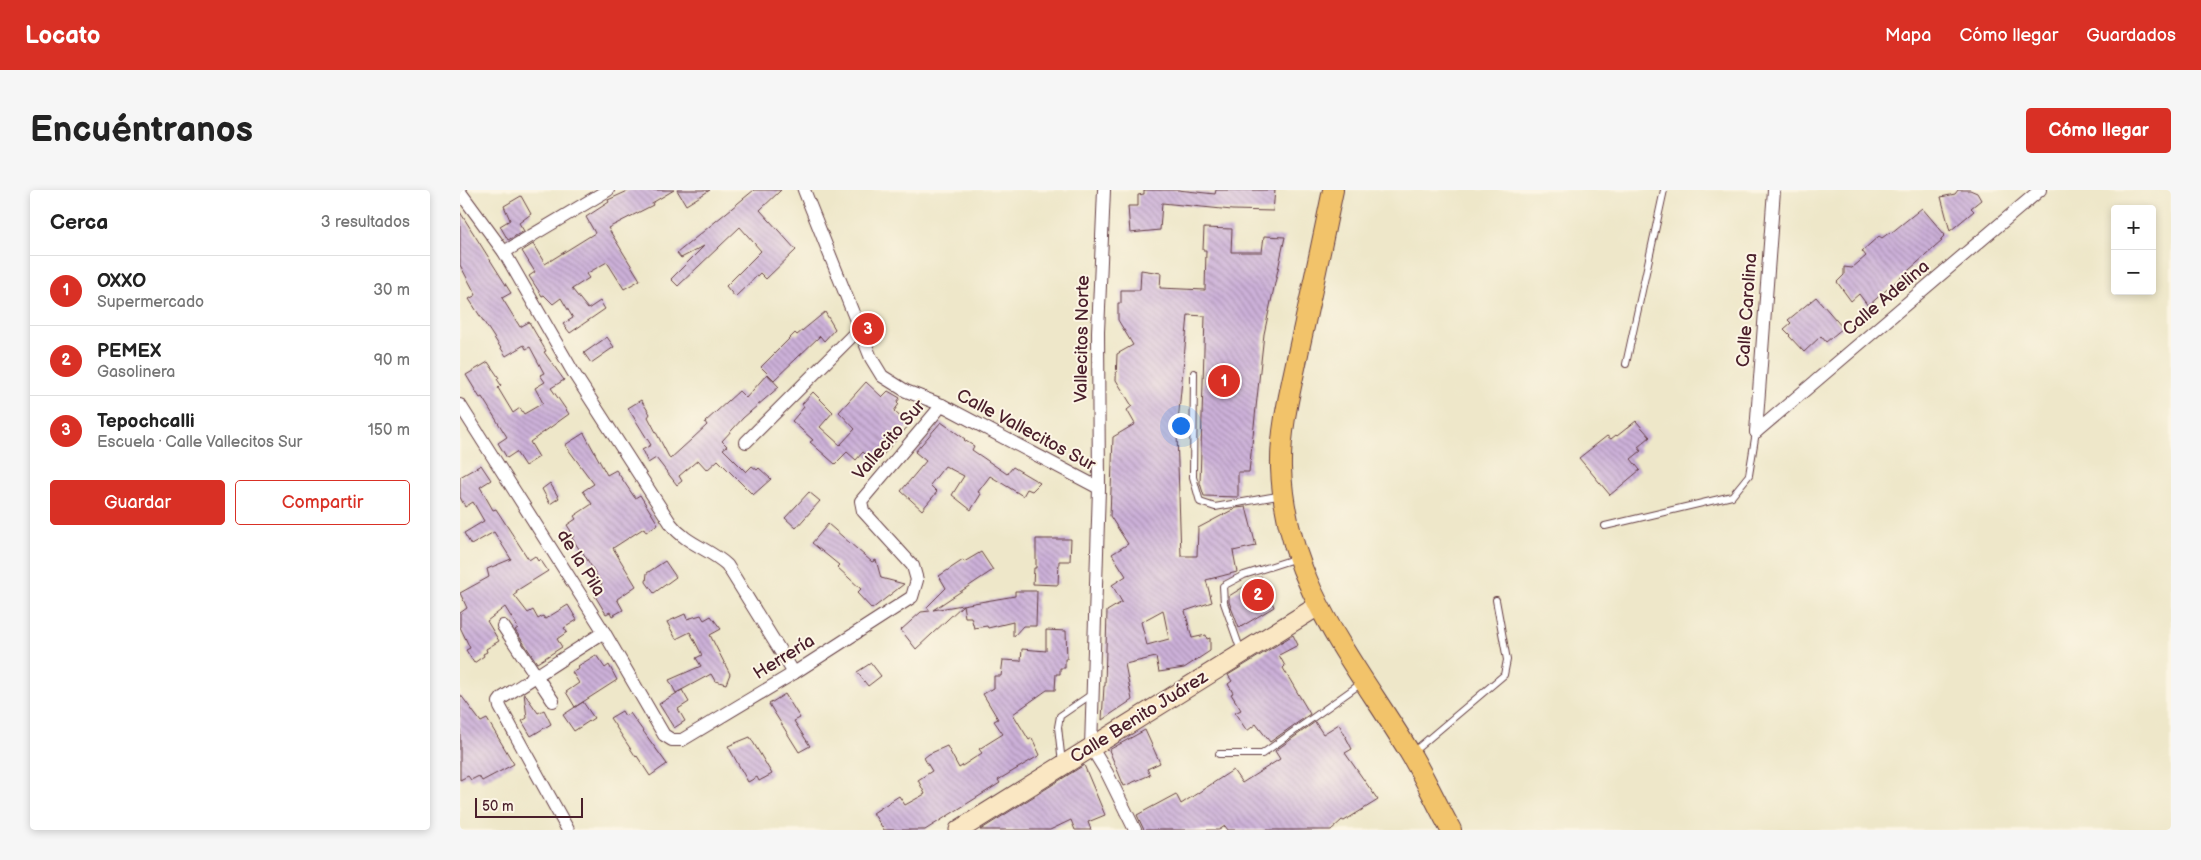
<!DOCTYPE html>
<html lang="es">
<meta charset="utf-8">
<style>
body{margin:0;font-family:"Balsamiq Sans",sans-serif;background:#f6f6f6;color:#222}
.controls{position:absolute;right:15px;top:15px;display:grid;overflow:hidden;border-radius:5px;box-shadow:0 2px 8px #0003}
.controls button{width:45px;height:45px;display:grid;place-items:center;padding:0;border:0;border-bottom:1px solid #e0e0e0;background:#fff;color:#222;font:25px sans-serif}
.scale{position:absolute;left:15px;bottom:12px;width:108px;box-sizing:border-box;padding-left:5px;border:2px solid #4a1f2b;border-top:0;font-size:14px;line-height:18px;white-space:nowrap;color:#4a1f2b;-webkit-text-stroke:4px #fcf5e5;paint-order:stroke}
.you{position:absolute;left:720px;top:235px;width:18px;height:18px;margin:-12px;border:4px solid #fff;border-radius:50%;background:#1a73e8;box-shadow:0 0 0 8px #1a73e833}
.badge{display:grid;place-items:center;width:32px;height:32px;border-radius:50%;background:#d93025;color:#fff;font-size:16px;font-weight:700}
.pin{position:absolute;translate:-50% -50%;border:2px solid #fff;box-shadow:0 1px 5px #0006}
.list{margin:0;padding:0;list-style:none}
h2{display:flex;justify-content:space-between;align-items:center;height:65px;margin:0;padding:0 20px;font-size:21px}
h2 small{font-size:16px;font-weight:400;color:#767676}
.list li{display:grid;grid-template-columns:32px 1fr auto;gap:15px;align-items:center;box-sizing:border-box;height:70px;padding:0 20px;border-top:1px solid #e0e0e0}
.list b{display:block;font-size:19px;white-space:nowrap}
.list p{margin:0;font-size:16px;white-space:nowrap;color:#767676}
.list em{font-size:16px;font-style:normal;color:#767676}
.actions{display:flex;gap:10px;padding:15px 20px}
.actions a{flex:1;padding:11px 0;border:1px solid #d93025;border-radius:5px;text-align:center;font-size:18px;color:#d93025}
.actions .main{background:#d93025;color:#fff}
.map{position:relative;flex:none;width:1711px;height:640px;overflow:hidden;border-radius:5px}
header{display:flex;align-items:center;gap:30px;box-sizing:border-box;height:70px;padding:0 25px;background:#d93025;color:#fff}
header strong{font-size:24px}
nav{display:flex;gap:28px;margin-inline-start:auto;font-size:18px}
.intro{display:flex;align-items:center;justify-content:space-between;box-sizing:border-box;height:120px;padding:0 30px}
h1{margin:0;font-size:35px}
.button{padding:12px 22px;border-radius:5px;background:#d93025;color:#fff;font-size:18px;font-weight:700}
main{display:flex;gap:30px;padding:0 30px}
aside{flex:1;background:#fff;border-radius:5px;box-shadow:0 2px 8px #0003}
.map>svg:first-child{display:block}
</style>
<header>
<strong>Locato</strong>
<nav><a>Mapa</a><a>Cómo llegar</a><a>Guardados</a></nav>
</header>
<div class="intro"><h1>Encuéntranos</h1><a class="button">Cómo llegar</a></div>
<main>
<aside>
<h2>Cerca<small>3 resultados</small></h2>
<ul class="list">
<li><span class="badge">1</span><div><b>OXXO</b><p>Supermercado</p></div><em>30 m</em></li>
<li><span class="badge">2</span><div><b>PEMEX</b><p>Gasolinera</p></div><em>90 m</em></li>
<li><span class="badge">3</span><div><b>Tepochcalli</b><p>Escuela · Calle Vallecitos Sur</p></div><em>150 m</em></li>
</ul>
<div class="actions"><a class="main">Guardar</a><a>Compartir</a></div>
</aside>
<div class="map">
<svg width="1711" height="640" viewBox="0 0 1711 640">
<defs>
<pattern id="building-back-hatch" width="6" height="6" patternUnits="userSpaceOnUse" patternTransform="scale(1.25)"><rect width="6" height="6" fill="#ccb1d9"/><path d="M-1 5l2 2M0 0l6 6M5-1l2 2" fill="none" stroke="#a88fb0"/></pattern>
</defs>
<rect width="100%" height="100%" fill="#fcf5e5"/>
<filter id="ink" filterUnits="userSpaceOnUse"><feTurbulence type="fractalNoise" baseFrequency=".02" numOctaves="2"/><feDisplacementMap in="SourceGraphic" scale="10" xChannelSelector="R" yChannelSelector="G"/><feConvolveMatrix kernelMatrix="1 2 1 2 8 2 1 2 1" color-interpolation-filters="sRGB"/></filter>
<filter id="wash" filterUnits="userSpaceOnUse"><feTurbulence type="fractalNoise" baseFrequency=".0096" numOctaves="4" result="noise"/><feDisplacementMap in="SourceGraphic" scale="20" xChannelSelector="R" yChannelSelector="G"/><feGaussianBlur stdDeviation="1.12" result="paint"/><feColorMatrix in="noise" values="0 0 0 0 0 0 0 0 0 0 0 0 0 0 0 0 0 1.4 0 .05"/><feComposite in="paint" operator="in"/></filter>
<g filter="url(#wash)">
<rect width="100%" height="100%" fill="#eee7c9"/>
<g id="blocks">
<g fill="url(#building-back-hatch)" fill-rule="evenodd">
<path d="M170 0H214L192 13 193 15 148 38 180 90 164 99 147 72 126 84 129 88 112 99 128 119 140 111 145 119 110 143 103 134 113 128 101 108 93 114 84 105 82 106 69 86 75 82 62 61 73 54 85 74 135 43 126 27 149 12 148 10Z"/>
<path d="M217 0H250L226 15Z"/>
<path d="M294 0H321L300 20 336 60 306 89 300 83 275 107 266 96 301 61 280 37 218 96 211 89 244 56 221 68 217 63Z"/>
<path d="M684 0H718L755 4 756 0H815L813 21 772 20 702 13 700 40 670 43 668 16H678V5L684 4Z"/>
<path d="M1498 0H1510L1517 3 1521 10 1511 18 1514 21 1490 41 1481 7 1495 4Z"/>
<path d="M61 6 71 24 59 33 64 41 48 50 40 36 50 30 44 16Z"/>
<path d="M1462 18 1485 45 1480 50 1482 51 1408 116 1399 104 1391 111 1377 92 1384 85V77L1392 78 1406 66 1402 61 1419 46 1422 48 1430 42 1431 43Z"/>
<path d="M0 22 51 103 42 108 60 137 69 132 86 161 84 162 104 190 91 198 109 224 70 252 79 267 65 276 56 262 47 268 38 253 47 247 22 207 20 208 6 185 28 172 39 188 37 189 41 195 38 198 53 223 60 218 64 224 83 213 75 198 85 192 80 185 84 183 70 157 66 159 64 155 46 166 9 109 16 105 0 75Z"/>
<path d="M744 38 772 39 771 62H802L804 46 825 47 804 144 789 282H778V307L744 306 740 293 745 126 728 125 717 243 721 366H737L738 338 776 318 786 317 796 356 773 361 777 382 746 390 752 412 725 421 732 448 746 445 747 449 750 448V461L724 478 699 482 696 467 665 474 672 510 642 530 644 496H645L647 421 662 412 652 395 666 386 652 364 668 354 650 326 653 247 675 234 667 220 672 216 656 190 657 164 673 155 658 130V113H661V100H680L681 80 701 83 700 98 745 100 746 60H743ZM703 420 709 449 687 455 681 432Z"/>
<path d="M1356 107 1383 138 1366 152 1361 146 1344 162 1329 146 1330 145 1324 139 1331 133 1328 130Z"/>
<path d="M365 122 375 139 364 151 360 146 314 190 301 177 335 143 337 145Z"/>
<path d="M147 147 154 157 131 173 124 163Z"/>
<path d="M307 184 319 197 283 228 262 251 267 256 263 259 286 282 292 276 297 280 299 278 311 289 293 305 258 270 247 280 238 270 219 286 222 291 217 295 196 268 188 273 182 260 191 255 168 218 181 210 190 224 188 227 210 269 232 249 247 235 245 232 279 201 286 208Z"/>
<path d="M406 192 422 207 428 201 440 208 437 212 439 214 434 221 449 235 422 266 416 267 413 271 403 262 396 270 387 262 375 274 350 252 353 250 332 231 344 217 342 214 353 202 373 222 360 237 380 255 395 239 379 222Z"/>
<path d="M1176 231 1190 247 1178 257 1181 261 1171 269 1180 280 1150 305 1119 268 1147 246 1151 249 1156 245 1157 246Z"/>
<path d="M481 232 505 249 504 250 514 256 512 260 547 284 553 277 580 293 572 301 567 299 563 306 530 286 518 302 521 304 511 320 492 305 504 286 485 276 470 295 477 302 462 320 441 301 466 271 455 262Z"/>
<path d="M124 243 147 285 156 280 175 308 180 305 198 334 186 342 184 338 153 358 176 396 157 409 163 420 152 426 150 422 146 424 135 406 138 404 135 399 142 394 122 361 121 362 112 348 114 346 107 335 116 329 114 326 132 314 123 301 134 294 105 255Z"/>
<path d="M21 275 31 290 20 297 33 320 36 319 69 370 75 366 78 371 80 369 88 381 56 401 57 403 54 405 68 423 73 420 78 429 83 426 85 429 108 415 117 430 104 438 107 442 97 449 102 457 77 473 55 440 58 438 45 417 27 431 39 451 26 459 27 462 23 464 24 466 14 473 6 460 10 458 0 437V423L7 418 0 403 29 387 27 379 51 369 34 342 11 355 4 343 24 331 13 312 5 317 0 307V287Z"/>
<path d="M90 293 99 308 90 314 82 299Z"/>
<path d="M349 302 360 311 336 338 325 328Z"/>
<path d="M368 334 412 372 416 370 421 388 444 394 412 419 397 403 401 399 377 377 379 375 352 353Z"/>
<path d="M576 349H611L610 371H599L598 395 573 394 574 378H576Z"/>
<path d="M521 362 533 380 473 420 555 406V401H577L576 436H563L553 447V432L528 438 527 436 514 438 511 427H505L503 415 456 459 441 440 461 422 470 421 467 417 486 398 479 386 503 370 504 372Z"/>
<path d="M205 371 216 387 194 403 186 392 187 383Z"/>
<path d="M801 386 814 417 779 438 769 412V406Z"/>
<path d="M225 424 227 429 241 425 244 430 251 426 261 439 250 445 270 484 266 494 255 491 251 484 216 503 209 490 241 476 236 468 242 465 230 442 216 449 207 432Z"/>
<path d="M586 440 606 441 607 469H605V478H600V484H596L595 500H587L553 524 569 550 572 548 580 565 538 590 540 593 465 640H424L413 623 439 606 445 615 465 604 458 590 472 581 464 568 469 564 487 556 499 578 522 563 519 559 543 544 534 531 538 529 523 504 534 498V486H541L543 470 561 471 562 459 586 461Z"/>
<path d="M833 445 838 455 819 465 825 476 823 478 850 524 810 552 796 534 787 541 775 523 781 520 771 504 773 503 768 494 772 491 768 485Z"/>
<path d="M136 465 145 478 149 475 157 490 115 517 106 502 119 493 112 482 119 479 118 476Z"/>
<path d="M411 473 421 486 408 496 397 482Z"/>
<path d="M222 500 229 512 218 519 225 531 214 538 199 514Z"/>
<path d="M64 503 78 523 84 520 91 534 71 546 62 531 67 528Z"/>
<path d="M0 504 21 532 27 529 54 574 22 591 19 586 11 590 8 586 0 590Z"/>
<path d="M325 504 340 528 334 531 350 556 339 562 309 514Z"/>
<path d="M123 512 134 528 114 541 103 525Z"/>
<path d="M162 521 165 526 170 523 207 574 190 586 177 566 176 567 150 528Z"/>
<path d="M855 532 863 544 879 534 892 559 885 563 918 610 884 631 882 630 871 640H768L765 636 759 640H684L677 625 716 604 721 614 773 580 782 593 820 569 815 561Z"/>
<path d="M685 540 700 573 687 579 690 585 664 596 649 560Z"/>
<path d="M290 547 312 584 299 591 297 587 288 592 268 556Z"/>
<path d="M624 575 645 625 628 632 631 640H615L611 630 590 640H520Z"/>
</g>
</g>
</g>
<g filter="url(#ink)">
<use href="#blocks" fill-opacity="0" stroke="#633d43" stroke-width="1"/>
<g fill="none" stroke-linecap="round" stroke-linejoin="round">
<defs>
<g id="lane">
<path d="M1166 174 1204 0"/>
<path d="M734 183 733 287 740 312 755 317 823 305"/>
<path d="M1145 336 1272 306 1289 285 1296 242"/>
<path d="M781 461 764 413 763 396 784 385 837 368"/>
<path d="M953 562 1044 485 1047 470 1036 410"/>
<path d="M759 564H802L903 492"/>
<path d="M602 573 598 537 600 526 632 504"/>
</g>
<g id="street">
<path d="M344 0 411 168 422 186 446 201 482 215 639 298"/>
<path d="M644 0 638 142 639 298 631 557 647 583 675 640"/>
<path d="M0 2 44 62 113 182 211 334C226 354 250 359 267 375L334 483"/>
<path d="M44 62 148 0"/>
<path d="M0 215 144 442 204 545 212 550H222L334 483 452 407 457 390 453 376 403 321 401 311 482 215"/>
<path d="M1296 242 1580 0"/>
<path d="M1296 242 1314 0"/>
<path d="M286 252 399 139"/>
<path d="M43 436 93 511"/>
<path d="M108 640 40 517 39 512 42 508 144 442"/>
</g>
<path id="secondary" d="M499 640 858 416"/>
<path id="primary" d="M873 0C862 53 851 106 839 159 831 198 820 238 821 278 825 392 894 471 950 563 965 588 977 615 991 640"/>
</defs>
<use href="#lane" stroke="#633d43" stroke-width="8"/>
<use href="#street" stroke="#633d43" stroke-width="14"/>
<use href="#secondary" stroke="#633d43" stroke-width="21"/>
<use href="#primary" stroke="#633d43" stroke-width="22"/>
<use href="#lane" stroke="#fff" stroke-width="6"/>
<use href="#street" stroke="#fff" stroke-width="12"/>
<use href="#secondary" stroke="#fae7c3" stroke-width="19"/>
<use href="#primary" stroke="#f2c36a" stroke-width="20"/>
</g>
</g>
<g text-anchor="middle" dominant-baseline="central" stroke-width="4" stroke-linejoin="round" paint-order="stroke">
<g font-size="18" fill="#4a1f2b" stroke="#fcf5e5">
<text transform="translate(1426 108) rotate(-40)">Calle Adelina</text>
<text transform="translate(1287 120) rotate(-86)">Calle Carolina</text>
<text transform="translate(622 149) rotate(-89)">Vallecitos Norte</text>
<text transform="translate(566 240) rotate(28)">Calle Vallecitos Sur</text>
<text transform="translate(429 250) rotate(-49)">Vallecito Sur</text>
<text transform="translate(121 373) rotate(58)">de la Pila</text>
<text transform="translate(324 467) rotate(-32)">Herrería</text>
<text transform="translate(679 527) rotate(-32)">Calle Benito Juárez</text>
</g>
</g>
</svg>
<div class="controls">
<button>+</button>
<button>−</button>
</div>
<div class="scale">50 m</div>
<div class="you"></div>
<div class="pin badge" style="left:764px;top:191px">1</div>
<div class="pin badge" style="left:798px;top:405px">2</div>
<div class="pin badge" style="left:408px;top:139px">3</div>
</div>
</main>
